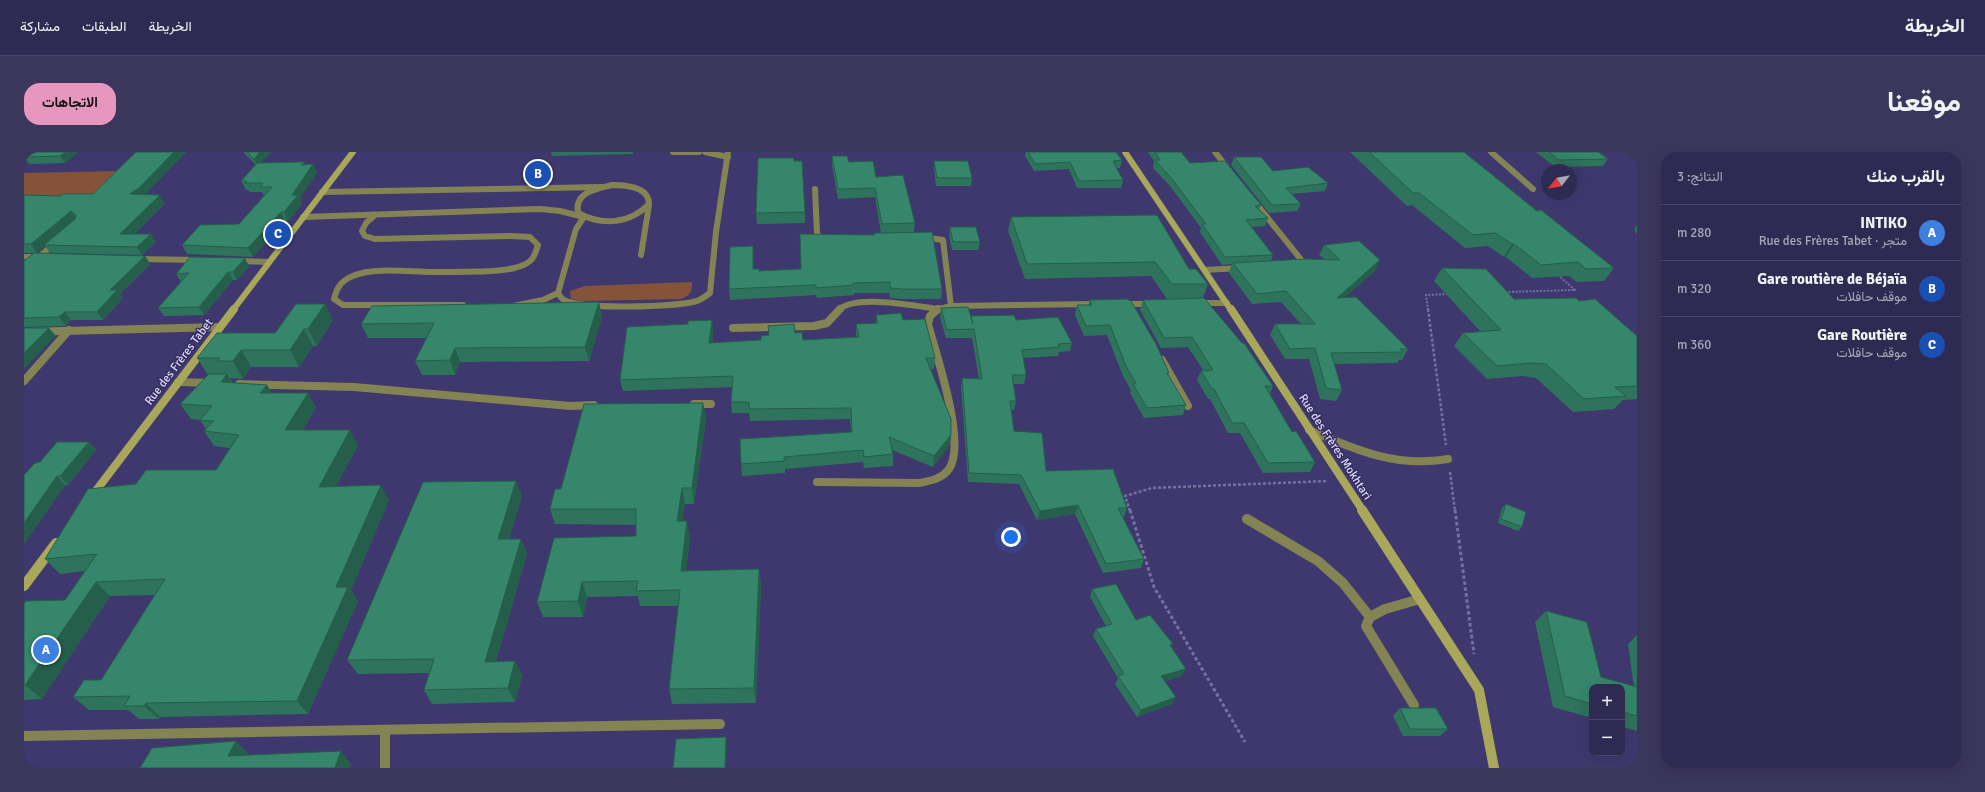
<!DOCTYPE html>
<html lang="ar">
<meta charset="utf-8">
<style>
body{margin:0;font-family:Signika,Vazirmatn,sans-serif;background:#3b365c;color:#f1f3f6;direction:rtl}
.controls{position:absolute;right:12px;bottom:12px;display:grid;overflow:hidden;border-radius:8px;box-shadow:0 4px 16px #0002}
.controls button{width:36px;height:36px;display:grid;place-items:center;padding:0;border:0;border-bottom:1px solid #4a4669;background:#2f2a52;color:#f1f3f6;font:20px sans-serif}
.compass{position:absolute;left:1517px;top:12px;width:36px;height:36px;border-radius:50%;background:#2f2a52;box-shadow:0 4px 16px #0002;rotate:239deg}
.you{position:absolute;left:987px;top:385px;width:14px;height:14px;margin:-10px;border:3px solid #fff;border-radius:50%;background:#1a73e8;box-shadow:0 0 0 6px #1a73e833}
.badge{display:grid;place-items:center;width:26px;height:26px;border-radius:50%;background:#e797bd;color:#fff;font-size:13px;font-weight:700}
.pin{position:absolute;translate:-50% -50%;border:2px solid #fff;box-shadow:0 1px 4px #0006}
.list{margin:0;padding:0;list-style:none}
h2{display:flex;justify-content:space-between;align-items:center;height:52px;margin:0;padding:0 16px;font-size:17px}
h2 small{font-size:13px;font-weight:400;color:#a7a7b8}
.list li{display:grid;grid-template-columns:26px 1fr auto;gap:12px;align-items:center;box-sizing:border-box;height:56px;padding:0 16px;border-top:1px solid #4a4669}
.list b{display:block;font-size:15px;white-space:nowrap}
.list p{margin:0;font-size:13px;white-space:nowrap;color:#a7a7b8}
.list em{font-size:13px;font-style:normal;color:#a7a7b8}
.map{position:relative;flex:none;width:1613px;height:616px;overflow:hidden;direction:ltr;border-radius:16px}
header{display:flex;align-items:center;gap:24px;box-sizing:border-box;height:56px;padding:0 20px;background:#2f2a52;border-bottom:1px solid #4a4669}
header strong{font-size:19px}
nav{display:flex;gap:22px;margin-inline-start:auto;font-size:14px}
.intro{display:flex;align-items:center;justify-content:space-between;box-sizing:border-box;height:96px;padding:0 24px}
h1{margin:0;font-size:28px}
.button{padding:10px 18px;border-radius:16px;background:#e797bd;color:#111;font-size:14px;font-weight:700}
main{display:flex;gap:24px;padding:0 24px}
aside{flex:1;background:#2f2a52;border-radius:16px;box-shadow:0 4px 16px #0002}
.map>svg:first-child{display:block}
</style>
<header>
<strong>الخريطة</strong>
<nav><a>الخريطة</a><a>الطبقات</a><a>مشاركة</a></nav>
</header>
<div class="intro"><h1>موقعنا</h1><a class="button">الاتجاهات</a></div>
<main>
<aside>
<h2>بالقرب منك<small>النتائج: 3</small></h2>
<ul class="list">
<li><span class="badge" style="background:#3f7fe0">A</span><div><b>INTIKO</b><p>متجر · Rue des Frères Tabet</p></div><em>280 m</em></li>
<li><span class="badge" style="background:#1a4fb4">B</span><div><b>Gare routière de Béjaïa</b><p>موقف حافلات</p></div><em>320 m</em></li>
<li><span class="badge" style="background:#1a4fb4">C</span><div><b>Gare Routière</b><p>موقف حافلات</p></div><em>360 m</em></li>
</ul>
</aside>
<div class="map">
<svg width="1613" height="616" viewBox="0 0 1613 616">
<rect width="100%" height="100%" fill="#3f386e"/>
<g fill="#85533a">
<path d="M96 19 69 44 0 45V21Z"/>
<path d="M668 130C668 140 667 143 657 147L558 149 547 147 546 139 561 134Z"/>
</g>
<g fill="none" stroke-linecap="round" stroke-linejoin="round">
<g stroke="#76719f" stroke-width="2" stroke-dasharray="2 1.5" stroke-linecap="butt">
<path d="M1481 140 1551 138 1534 123"/>
<path d="M1404 158 1402 143 1426 142"/>
</g>
<g stroke="#76719f" stroke-width="2.5" stroke-dasharray="3 2" stroke-linecap="butt">
<path d="M1404 157 1422 293"/>
<path d="M1426 320 1431 359"/>
<path d="M1106 359 1101 344 1128 336 1304 329"/>
</g>
<g stroke="#76719f" stroke-width="3" stroke-dasharray="3.5 2.5" stroke-linecap="butt">
<path d="M1106 358 1130 435 1221 590"/>
<path d="M1431 358 1450 502"/>
</g>
<g stroke="#848353" stroke-width="6">
<path d="M649 0H675"/>
<path d="M681 0 704 5"/>
<path d="M1467 0 1509 37"/>
<path d="M588 33C601 33 625 34 625 52 606 72 578 74 554 61 550 40 572 37 588 33Z"/>
<path d="M298 40 578 35"/>
<path d="M351 63 342 71 338 79 341 84 351 87 486 84 506 85 514 93C512 99 511 105 506 109 496 117 480 118 468 119 448 120 427 120 407 120 383 120 340 113 320 129 314 133 312 140 310 147L319 153H439"/>
<path d="M279 65 516 57 536 59 560 65 552 77 534 141C536 144 537 146 540 148 559 158 651 155 673 149 678 147 682 144 686 141L692 80 704 0"/>
<path d="M617 103 625 53"/>
<path d="M489 154 519 148 534 141"/>
</g>
<g stroke="#848353" stroke-width="8">
<path d="M1138 208 1164 254"/>
<path d="M154 230 187 231"/>
<path d="M215 232 330 235 546 254 570 253"/>
<path d="M670 252H687"/>
</g>
<g stroke="#848353" stroke-width="10">
<path d="M1223 367 1294 409 1319 431 1346 465"/>
<path d="M1390 553 1342 474 1346 465 1361 457 1396 447"/>
</g>
<g stroke="#848353" stroke-width="6">
<path d="M1191 0 1205 18"/>
<path d="M791 37 793 81 795 85 801 87"/>
<path d="M1230 49 1279 110 1273 114"/>
<path d="M899 85 919 88 927 154"/>
<path d="M0 105H17"/>
<path d="M112 107 175 108"/>
<path d="M212 109 245 110"/>
<path d="M0 118 31 91"/>
<path d="M1181 118 1216 116"/>
<path d="M1173 151H1203"/>
<path d="M1099 152H1128"/>
<path d="M815 158C831 142 892 154 914 157"/>
<path d="M912 158 927 154 1074 152"/>
</g>
<g stroke="#848353" stroke-width="8">
<path d="M709 176 790 174 803 171 816 157"/>
<path d="M0 180 196 175"/>
<path d="M0 229 45 178"/>
<path d="M1285 278C1332 298 1372 316 1424 307"/>
<path d="M793 330 895 331C906 329 918 327 925 317 943 291 912 203 904 172L906 164 914 157"/>
</g>
<g stroke="#848353" stroke-width="10">
<path d="M361 578V616"/>
<path d="M0 584 696 572"/>
</g>
<g stroke="#a9a759" stroke-width="6">
<path d="M1101 0 1207 158"/>
<path d="M209 158 329 0"/>
</g>
<g stroke="#a9a759" stroke-width="8">
<path d="M1207 157 1339 359"/>
<path d="M68 344 210 157"/>
</g>
<g stroke="#a9a759" stroke-width="10">
<path d="M1338 358 1455 538 1470 616"/>
<path d="M0 434 32 391"/>
</g>
</g>
<g fill="#2e735b">
<path d="M6 0H54L41 11 5 12 0 5Z"/>
<path d="M112 0H162L120 43 141 51 110 82H127L132 90 118 103 26 101 21 94 13 101H0V43L37 44 69 42Z"/>
<path d="M220 0H247L236 11 280 10 281 13 289 12 293 21 276 46 278 52 264 69H261L229 105 163 102 158 93 215 72 240 44 238 40H226L224 38H222L217 29 232 13 221 2Z"/>
<path d="M527 0H609V2L528 4Z"/>
<path d="M1002 0H1092L1098 8 1096 16H1092L1099 28 1097 36H1053L1045 17 1010 19 1001 4Z"/>
<path d="M1124 0H1157L1166 11 1237 53 1235 57 1244 66 1241 74 1228 75 1249 103 1247 109 1300 107 1295 103 1300 93 1351 119 1320 146 1384 197 1378 208H1375L1373 211 1310 212 1318 238 1312 249 1296 247 1285 207H1261L1246 183 1251 172H1277L1257 150 1228 152 1205 121 1208 112 1198 113 1176 80 1177 76 1146 34 1129 16 1130 9Z"/>
<path d="M1326 0H1440L1513 59 1590 116 1580 129 1553 130 1545 124 1508 126 1482 105H1480L1464 94 1441 96 1388 53 1383 54Z"/>
<path d="M1512 0H1574L1584 7 1579 14 1531 15Z"/>
<path d="M808 4 825 10 852 25 891 71 890 80 918 137 917 147H878L866 146 865 141H830V143L793 146 792 143 706 148 705 137 729 94 730 117 735 119 777 117 850 83 857 81 851 45 814 47 808 13Z"/>
<path d="M1210 5 1249 19 1304 31 1301 39 1268 42 1277 52 1273 59 1245 61 1207 13Z"/>
<path d="M770 9 781 60V71L733 72 732 61Z"/>
<path d="M910 9 948 26 947 34H912L910 16Z"/>
<path d="M987 65 1165 117 1184 132 1179 146 1249 234 1246 242 1268 280 1291 310 1286 320 1239 321 1216 281H1204L1186 247H1184L1173 228 1177 219 1179 218 1164 195 1137 196 1116 158 1119 148 1167 147H1143L1127 124 1001 127 984 79Z"/>
<path d="M1613 73V83L1610 77Z"/>
<path d="M926 75 956 90 954 98H928L925 83Z"/>
<path d="M121 104 126 112 96 142 99 146 79 168H47L42 174 0 175V106L2 108Z"/>
<path d="M225 114 213 128H209L180 163 140 164 134 156 157 130 152 122Z"/>
<path d="M1418 116 1490 147 1555 149 1613 184V247L1599 248 1590 257 1549 260 1512 226 1499 224 1463 227 1430 194 1439 181 1457 180 1410 129Z"/>
<path d="M1066 148 1145 221 1144 223 1162 253 1159 263 1120 266 1106 241 1107 238 1099 224 1083 183 1060 184 1051 163 1053 153H1064Z"/>
<path d="M575 150 578 165 565 209 436 210 431 223H398L391 209 403 186H344L337 172Z"/>
<path d="M301 152 309 168 293 194H289L275 215H227L219 227 206 226 209 231 243 233 247 241 292 255 279 278 334 293 312 334 365 348 327 438 334 449 284 562 136 565 135 567H115L104 558H65L49 545 77 528 131 443 86 444 18 547 0 548V452L41 448 61 419 36 422 21 407 112 332 192 318 206 296 190 294 180 279 182 277 176 268 167 267 156 252 184 223 173 206 251 181Z"/>
<path d="M917 156 947 166V164L992 168 1048 191 1046 199 1035 200 1034 204 999 206 1002 223 1000 232H989L992 249 990 258H987L990 279 1022 319 1103 356 1100 365H1098L1120 407 1117 416 1079 421 1051 362 1013 368 995 332 944 330 937 235 938 226 955 227 948 186H922L916 165Z"/>
<path d="M852 163 879 168 911 206 910 217H906L927 283 925 294 909 315 868 298 869 302V314L840 316 839 310 761 317V321L718 324 717 312 827 280 826 267 726 269 725 261H708L707 250 708 235 599 239 596 228 664 172 688 168 689 180 688 191 737 188 771 181 779 188 832 185V172L852 171Z"/>
<path d="M679 251 682 267 670 352H661L658 369 666 385 662 419 735 417 737 433 732 551 648 552 645 537 655 454H616L614 444 563 445 559 465H519L513 450 612 384V373L531 372 526 357 537 337Z"/>
<path d="M65 290 72 298 44 333H41L0 392V323L16 310Z"/>
<path d="M492 329 498 344 485 387H497L503 402 472 510 491 509 498 524 491 550 408 552 400 538 405 521 334 522 323 508Z"/>
<path d="M1482 352 1498 375 1494 379 1474 371 1478 356Z"/>
<path d="M1068 437 1112 468 1148 495 1158 524 1141 529 1148 552 1113 565 1091 532 1094 526 1069 484 1072 477 1082 474 1066 445Z"/>
<path d="M1522 459 1577 525 1610 535 1604 492 1613 483V579L1598 575V535H1568V566L1529 555 1511 470Z"/>
<path d="M1376 556 1424 577 1416 584H1379L1369 564Z"/>
</g>
<g fill="#255e4a">
<path d="M41 0H54L41 11 36 4Z"/>
<path d="M150 0H162L120 44 106 42Z"/>
<path d="M236 0H247L234 14 230 7Z"/>
<path d="M289 12 293 21 276 46 278 52 264 69 260 60 268 43Z"/>
<path d="M136 43 141 51 102 90 96 82Z"/>
<path d="M47 59 53 68 20 93 21 94 13 101 7 92Z"/>
<path d="M257 60 261 69 229 105 224 96Z"/>
<path d="M127 82 132 90 118 103 113 95Z"/>
<path d="M1488 92H1490L1482 105H1480Z"/>
<path d="M729 94 730 104V127L729 117Z"/>
<path d="M121 104 126 112 96 142 99 146 79 168 73 160 86 138Z"/>
<path d="M221 106 225 114 213 128 209 120Z"/>
<path d="M1356 108 1351 119 1307 157 1313 146Z"/>
<path d="M204 120 209 128 180 163 175 155Z"/>
<path d="M575 150 578 165 565 209 561 195Z"/>
<path d="M301 152 309 168 293 194 284 177Z"/>
<path d="M41 160 47 168 42 174 35 165Z"/>
<path d="M688 168 689 180 687 202 685 191Z"/>
<path d="M25 176 32 184 0 217V201Z"/>
<path d="M280 177 289 194 275 215 266 198Z"/>
<path d="M431 196 436 210 431 223 426 208Z"/>
<path d="M217 198 227 215 219 227 209 209Z"/>
<path d="M203 222 212 237 197 230Z"/>
<path d="M243 233 252 248 236 241Z"/>
<path d="M284 241 292 255 270 293 261 278Z"/>
<path d="M679 251 682 267 670 352 668 336Z"/>
<path d="M326 278 334 293 304 350 295 335Z"/>
<path d="M927 283 925 294 909 315 910 304Z"/>
<path d="M65 290 72 298 44 333 36 324Z"/>
<path d="M33 324 41 333 0 392V371Z"/>
<path d="M492 329 498 344 480 402 474 387Z"/>
<path d="M357 333 365 348 327 438 334 449 284 562 273 549 312 435Z"/>
<path d="M658 336 661 352 656 385 653 369Z"/>
<path d="M1054 353 1051 362 1013 368 1016 359Z"/>
<path d="M663 369 666 385 660 434 657 419Z"/>
<path d="M497 387 503 402 468 524 461 510Z"/>
<path d="M735 417 737 433 732 551 730 536Z"/>
<path d="M72 430 86 444 18 547 1 533Z"/>
<path d="M558 430 563 445 559 465 554 449Z"/>
<path d="M491 509 498 524 491 550 484 536Z"/>
<path d="M1162 517 1158 524 1133 531 1137 524Z"/>
<path d="M1152 545 1148 552 1113 565 1117 558Z"/>
<path d="M122 551 136 565 135 567 120 554Z"/>
<path d="M702 585 703 593 702 616H701Z"/>
<path d="M212 589 224 601 217 616 204 604Z"/>
<path d="M317 599 327 612 326 616H311Z"/>
</g>
<g fill="#35866a" stroke="#255e4a">
<path d="M6 0H41L36 4 0 5Z"/>
<path d="M112 0H150L115 36 106 42 136 43 96 82H127L113 95 20 93 51 67 52 63 47 59 7 92H0V43L37 44 39 42H69Z"/>
<path d="M223 0H236L230 7Z"/>
<path d="M1004 0H1092L1098 8 1089 9 1099 28 1055 29 1046 10 1011 12Z"/>
<path d="M1131 0H1157L1166 11 1201 9 1237 53 1231 54 1244 66 1222 68 1249 103 1201 105 1178 72H1182L1148 27 1131 8H1136Z"/>
<path d="M1345 0H1440L1513 59 1517 58 1590 116 1562 117 1554 110 1517 113 1490 92H1488L1471 81 1449 83 1395 41H1389Z"/>
<path d="M1525 0H1574L1584 7 1535 8Z"/>
<path d="M808 4H823L825 10 849 9 852 25 879 23 891 71 858 72 851 36 814 37Z"/>
<path d="M1210 5H1237L1249 19 1284 15 1304 31 1262 36 1277 52 1248 53Z"/>
<path d="M734 6H770V9H778L781 60 732 61Z"/>
<path d="M910 9H944L948 26H913Z"/>
<path d="M280 10 277 13 289 12 268 43H274L260 60H257L224 96 158 93 176 73 215 72 248 35H236L239 31H221L223 29H217L233 11Z"/>
<path d="M1133 63 1165 117H1172L1184 132H1148L1131 110 1003 112 987 65Z"/>
<path d="M926 75H952L956 90H929Z"/>
<path d="M908 80 918 137H879L866 136V130L829 131 830 133 792 136V133L705 137 706 95 729 94V117H735V119L777 117 776 82 850 83V81H860Z"/>
<path d="M1335 89 1356 108 1313 146 1332 145 1384 197H1376L1379 200 1307 201 1318 238 1302 236 1291 196 1266 197 1251 172H1291L1262 139 1233 142 1209 111 1281 107 1316 108 1300 93Z"/>
<path d="M10 101 121 104 86 138H93L73 160H41L35 165 0 166V109Z"/>
<path d="M166 105 221 106 209 120H204L175 155 134 156 165 121 152 122Z"/>
<path d="M1418 116 1462 117 1490 147 1552 146 1555 149 1571 147 1613 184V234L1591 235 1602 244 1560 247 1522 212 1508 211 1473 214 1439 181 1477 178Z"/>
<path d="M1180 146 1218 191H1220L1249 234H1241L1268 280 1272 279 1291 310 1244 311 1220 271H1208L1190 237H1188L1177 219 1189 218 1168 185 1140 186 1119 148Z"/>
<path d="M1103 147 1107 149 1132 192 1145 221H1143L1162 253 1123 256 1109 232 1112 231 1102 214 1086 173 1062 174 1053 153H1068L1066 148Z"/>
<path d="M575 150 561 195 431 196 426 208 391 209 410 171 337 172 348 154Z"/>
<path d="M272 152H301L284 177H280L266 198H217L209 209H193L196 206H173L193 181H251Z"/>
<path d="M944 155 949 172 947 164 990 163 992 168 1034 165 1048 191 1034 192 1036 195 998 198 1002 223H988L992 249H986L990 279 1018 281 1022 319 1089 317 1103 356H1094L1120 407 1082 412 1054 353 1016 359 997 323 945 321 938 226 958 227 950 177 923 178 917 156Z"/>
<path d="M877 161 879 168 901 167 911 206H902L927 267V283L910 304 865 285 869 302 840 305 839 298 760 305V309L717 312 716 287 828 280 827 256 725 257V250H707L709 224 596 228 603 175 664 172V169L688 168 685 191 737 188V184L745 183 744 174 770 172 771 181 778 180 779 188 835 185 832 172 854 171 852 163Z"/>
<path d="M0 176H25L0 201Z"/>
<path d="M185 222H203L197 230 243 233 236 241H284L261 278H326L295 335 357 333 312 435H324L273 549 122 551 120 554H100L106 544 49 545 60 528H77L141 427 72 430 1 533H0V452L2 449 41 448 73 402 21 407 64 337 112 332 122 318H192L215 283 180 279 190 269 176 268 188 254 156 252Z"/>
<path d="M679 251 668 336H658L653 369H663L657 419 735 417 730 536 645 537 656 438 612 439 614 429 558 430 554 449 513 450 530 386 612 384V357H526L531 337H537L560 252Z"/>
<path d="M33 290H65L36 324H33L0 371V323L11 311 16 310Z"/>
<path d="M492 329 474 387H497L461 510 491 509 484 536 400 538 410 507 323 508 399 330Z"/>
<path d="M1482 352 1502 360 1498 375 1477 367Z"/>
<path d="M1092 432 1112 468 1126 463 1149 492 1146 493 1162 517 1137 524 1152 545 1117 558 1094 524 1100 522 1072 477 1088 472 1068 437Z"/>
<path d="M1522 459 1563 470 1577 525 1613 535V564L1598 560V535H1568V552L1541 544Z"/>
<path d="M1376 556H1412L1424 577H1386Z"/>
<path d="M702 585 701 616H649L652 587Z"/>
<path d="M212 589 204 604 317 599 311 616H116L128 596Z"/>
</g>
<g text-anchor="middle" dominant-baseline="central" stroke-width="3" stroke-linejoin="round" paint-order="stroke">
<g font-size="12" fill="#dcdafb" stroke="#352d62">
<text transform="translate(155 210) rotate(-53)">Rue des Frères Tabet</text>
<text transform="translate(1311 295) rotate(57)">Rue des Frères Mokhtari</text>
</g>
</g>
</svg>
<div class="controls">
<button>+</button>
<button>−</button>
</div>
<svg class="compass" viewBox="-18 -18 36 36"><path d="M0-13l5 13h-10z" fill="#e53935"/><path d="M0 13l5-13h-10z" fill="#a7a7b8"/></svg>
<div class="you"></div>
<div class="pin badge" style="left:22px;top:498px;background:#3f7fe0">A</div>
<div class="pin badge" style="left:514px;top:22px;background:#1a4fb4">B</div>
<div class="pin badge" style="left:254px;top:82px;background:#1a4fb4">C</div>
</div>
</main>
